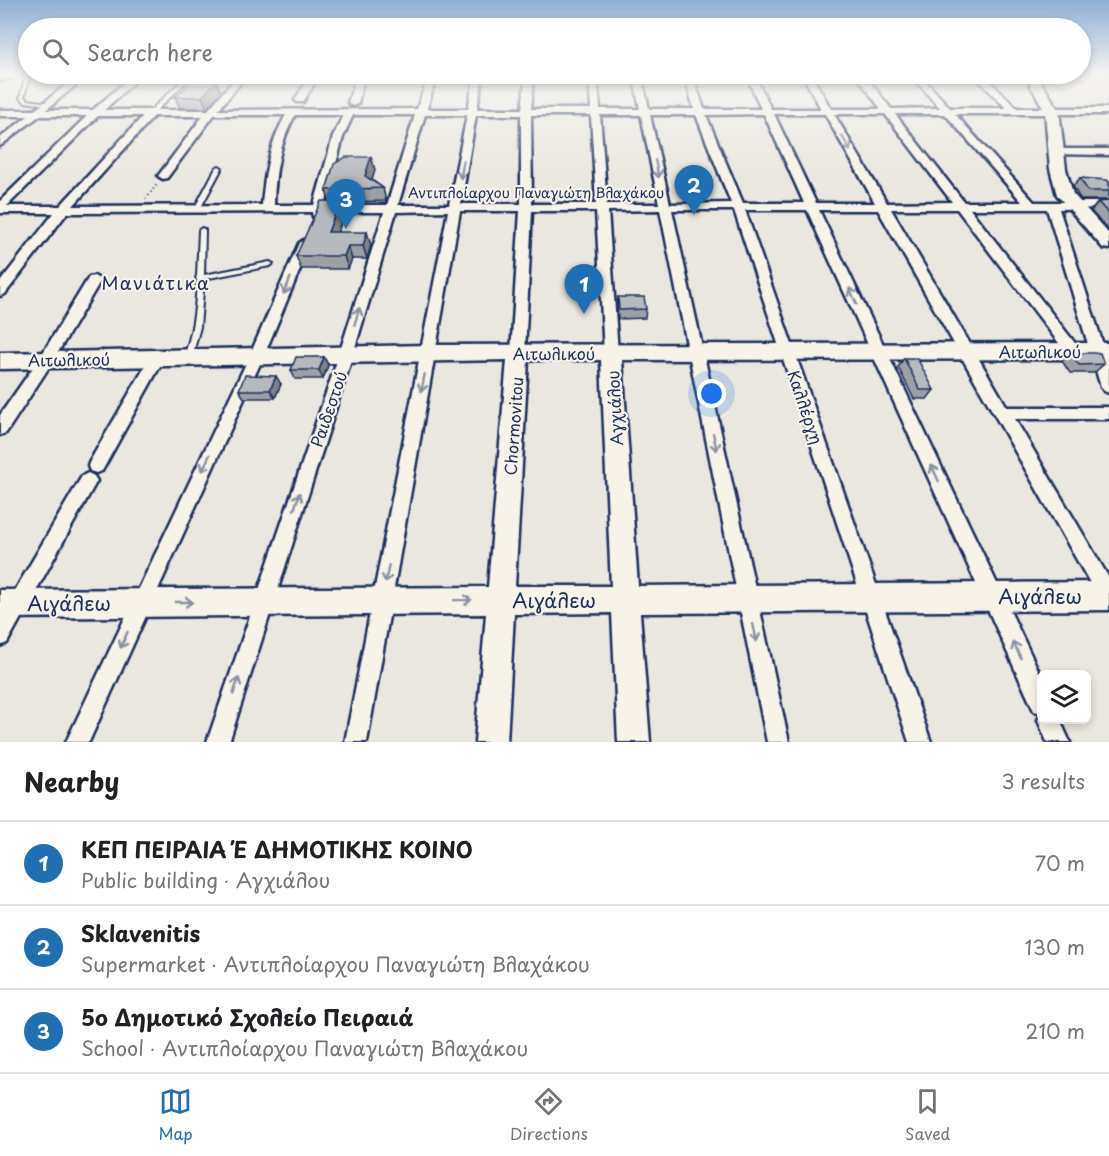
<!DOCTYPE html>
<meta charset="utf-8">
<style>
body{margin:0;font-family:"Playpen Sans",sans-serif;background:#f2f2f2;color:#202124}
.controls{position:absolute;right:18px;bottom:18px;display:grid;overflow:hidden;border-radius:9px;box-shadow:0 3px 9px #0003}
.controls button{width:54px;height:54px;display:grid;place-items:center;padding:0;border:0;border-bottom:2px solid #e0e0e0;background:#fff;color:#202124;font:30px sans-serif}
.you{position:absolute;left:712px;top:394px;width:21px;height:21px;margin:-15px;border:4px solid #fff;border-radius:50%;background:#1a73e8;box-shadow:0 0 0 9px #1a73e833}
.badge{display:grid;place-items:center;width:39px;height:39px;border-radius:50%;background:#1f6fb2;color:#fff;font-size:20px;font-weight:700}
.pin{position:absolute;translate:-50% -50px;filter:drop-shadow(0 2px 3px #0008)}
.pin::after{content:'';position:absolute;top:32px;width:21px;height:18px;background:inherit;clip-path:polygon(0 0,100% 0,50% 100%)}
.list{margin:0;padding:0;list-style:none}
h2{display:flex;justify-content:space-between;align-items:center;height:78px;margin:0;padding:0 24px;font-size:26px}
h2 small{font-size:20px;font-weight:400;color:#757577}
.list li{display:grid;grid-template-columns:39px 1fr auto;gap:18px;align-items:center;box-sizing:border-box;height:84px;padding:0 24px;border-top:2px solid #e0e0e0}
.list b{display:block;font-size:22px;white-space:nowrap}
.list p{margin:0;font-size:20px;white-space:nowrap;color:#757577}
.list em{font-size:20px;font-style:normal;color:#757577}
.icon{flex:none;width:33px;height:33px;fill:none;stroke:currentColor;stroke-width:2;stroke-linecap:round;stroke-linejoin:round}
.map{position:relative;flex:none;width:1109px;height:742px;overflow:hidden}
.search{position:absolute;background:#fff;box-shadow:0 3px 9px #0003;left:18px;right:18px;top:18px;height:66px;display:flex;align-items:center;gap:15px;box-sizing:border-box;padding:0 21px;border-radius:33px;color:#757577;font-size:22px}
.sheet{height:330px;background:#fff}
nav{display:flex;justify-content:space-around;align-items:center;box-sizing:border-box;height:84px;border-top:2px solid #e0e0e0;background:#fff;font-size:16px;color:#757577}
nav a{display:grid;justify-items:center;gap:3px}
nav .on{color:#1f6fb2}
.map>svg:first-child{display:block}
</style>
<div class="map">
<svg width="1109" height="742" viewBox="0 0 1109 742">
<rect width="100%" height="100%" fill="#eae7e0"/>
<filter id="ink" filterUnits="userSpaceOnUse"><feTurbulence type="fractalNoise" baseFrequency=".0167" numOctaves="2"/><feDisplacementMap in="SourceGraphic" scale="12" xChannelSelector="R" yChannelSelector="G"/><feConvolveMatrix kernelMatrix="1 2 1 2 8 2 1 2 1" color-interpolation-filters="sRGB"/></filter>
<g filter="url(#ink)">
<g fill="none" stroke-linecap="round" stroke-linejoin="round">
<defs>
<g id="lane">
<path d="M26 74H30L24 97 28 100 48 103V105L25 102 20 98Z"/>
<path d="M189 74H194L154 113H150V111Z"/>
<path d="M219 166 222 168 200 209 197 211 195 210 194 209 216 168Z"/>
<path d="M202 228 205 230 204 275 270 262 273 264 270 266 204 279 200 327 192 357 188 360 184 357C193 332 196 306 197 280L196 278 197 276 199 230Z"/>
</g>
<g id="street">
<path d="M18 74 17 76 0 81V75Z"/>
<path d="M79 74H89L46 110H93L134 74H143L104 110H208L239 74H248L218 110 417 109 429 74H437L427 109H468L475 74H483L477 109H522L526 74H534L531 109H591L589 74H597L600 109H640L633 74H641L649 109H694L684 74H692L704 109H761L746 74H754L771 109H821L802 74H811L831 109H881L855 74H864L891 109 940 108 910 74H919L950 108H1006L973 74H982L1017 108H1109V114H955L1034 202H1109V208L1059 209 1109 363V393L1104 391 1101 387 1047 209H970L1078 347 1080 351 1078 355H1068L957 209H891L1007 407H1109V419H1015L1109 578V607L1102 604 878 210H819L1042 678V720H1060L1070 742H1047L1038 720 1041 713 1034 711 807 210H745L931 742H909L734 210H672L789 742H767L660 210 608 211 618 353 616 357H606L604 353 596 211H532L525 353 523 357H513L511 353 520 211H460L367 742H345L448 211 396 212 350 364 229 742H207L336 364 384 212H324L321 217H313L312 212 67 213 5 294 0 296V282L54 213H0V201L87 116H39L0 146V138L28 116H0V110H35ZM764 114 804 203H743L706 115ZM774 114H825L875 203H816ZM834 114H885L952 202 887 203ZM895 114H945L1022 202H964ZM214 115H286C269 144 265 173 262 205L73 206 154 116H203L158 176 163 179 167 178ZM295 115H343L333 137 314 205H274C275 173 279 144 295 115ZM353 115H415L387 205H325L343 137ZM425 115H467L449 205H398ZM476 115H521V204H461ZM531 115H591L596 204H532ZM600 115H641L659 204H607ZM650 115H696L731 203 670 204ZM98 116H143L60 206H7Z"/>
<path d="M311 74H320L303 102H297L295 100Z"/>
<path d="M357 74H365L358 103 353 106 348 103Z"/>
<path d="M1057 149H1109V155L1053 154 1052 152Z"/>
<path d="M305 239 311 243 264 355 89 742H66L250 355 299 243Z"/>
<path d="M94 276 101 280 51 364 6 433 0 435V415L41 356 89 277Z"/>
<path d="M158 351 163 353 165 357 102 471 96 473 90 471 88 466 90 461 153 353Z"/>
<path d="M88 473 94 476 97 481 94 486 7 643 0 646V616L82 476Z"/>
</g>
<g id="secondary">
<path d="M1024 74H1036L1059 111 1066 169 1073 194 1109 234V249L1103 248 1057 195 1050 169 1045 111Z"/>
<path d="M1109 343V359L622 360 638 586 1109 582V610L640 613 650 742H618L612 613 514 614 507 742H475L486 614 0 618V590L488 587 507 360 0 369V353L429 345ZM528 360H601L611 586H515Z"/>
</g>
</defs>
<use href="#lane" stroke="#1b2f5e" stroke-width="4"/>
<use href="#street" stroke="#1b2f5e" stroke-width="5"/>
<use href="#secondary" stroke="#1b2f5e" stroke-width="5"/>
<path stroke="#1b2f5e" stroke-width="2" stroke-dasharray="1 3" stroke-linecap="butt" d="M146 199 158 183"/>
<use href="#lane" fill="#f7f3e8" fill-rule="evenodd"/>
<use href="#street" fill="#f7f3e8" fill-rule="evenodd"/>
<use href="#secondary" fill="#f7f3e8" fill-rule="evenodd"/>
</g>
<g fill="#9da0a4" stroke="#1b2f5e" stroke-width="1.5">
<path d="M216 81 221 92 207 108H180L175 97Z"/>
<path d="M371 157 375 170 372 180 383 188 386 201 341 202 344 214 338 232 371 245 367 259H352L348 269H301L296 256 329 201 326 190Z"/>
<path d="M1080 178 1109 182V200H1081L1073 186Z"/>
<path d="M1109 201V231L1091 211 1098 202Z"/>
<path d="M618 297 646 309 645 318 618 319 617 306Z"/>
<path d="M1070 353 1104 364 1094 373H1070L1062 361Z"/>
<path d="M324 357 328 365 323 379H295L291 370Z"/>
<path d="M904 358 934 390 927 399H914L898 367Z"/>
<path d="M281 384 275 398H244L239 390Z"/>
</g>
<g fill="#7f8286" stroke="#1b2f5e" stroke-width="1.5">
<path d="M216 81 221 92 207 108 202 97Z"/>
<path d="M371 157 375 170 369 189 365 176Z"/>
<path d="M340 201 344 214 333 245 328 232Z"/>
<path d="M367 232 371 245 367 259 363 246Z"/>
<path d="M348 246 352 259 348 269 344 256Z"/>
<path d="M324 357 328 365 323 379 319 370Z"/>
<path d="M276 376 281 384 275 398 270 390Z"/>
</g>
<g fill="#b6babf" stroke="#1b2f5e" stroke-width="1.5">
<path d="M193 81H216L202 97H175Z"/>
<path d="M346 157H371L365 176 383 188 326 190 334 164Z"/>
<path d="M1080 178 1107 180 1109 182V191H1088Z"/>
<path d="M321 201H340L328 232H367L363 246H348L344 256H296Z"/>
<path d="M1109 201V214L1098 202Z"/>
<path d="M618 297H644L646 309 619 310Z"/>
<path d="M1070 353H1100L1104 364 1079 365Z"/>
<path d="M296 357H324L319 370H291Z"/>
<path d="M904 358H917L934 390H920Z"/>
<path d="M245 375 276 376 270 390H239Z"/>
</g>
<defs><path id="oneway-shaft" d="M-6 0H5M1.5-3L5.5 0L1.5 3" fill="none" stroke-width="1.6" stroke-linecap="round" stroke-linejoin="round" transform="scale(1.5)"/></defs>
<g stroke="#8991a3">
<use href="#oneway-shaft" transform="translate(846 143) rotate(60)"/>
<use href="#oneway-shaft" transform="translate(657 169) rotate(78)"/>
<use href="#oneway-shaft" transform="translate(462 170) rotate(99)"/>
<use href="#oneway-shaft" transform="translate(287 286) rotate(113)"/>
<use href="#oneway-shaft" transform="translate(853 296) rotate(-115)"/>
<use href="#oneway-shaft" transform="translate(357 316) rotate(-73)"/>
<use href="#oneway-shaft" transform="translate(423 383) rotate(101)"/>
<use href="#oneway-shaft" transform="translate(715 442) rotate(78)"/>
<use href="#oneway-shaft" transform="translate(206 463) rotate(115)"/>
<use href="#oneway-shaft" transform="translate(935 473) rotate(-115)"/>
<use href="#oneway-shaft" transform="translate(297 501) rotate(-71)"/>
<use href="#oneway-shaft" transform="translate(387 574) rotate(101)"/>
<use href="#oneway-shaft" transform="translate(463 600) rotate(-1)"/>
<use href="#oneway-shaft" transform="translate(184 602)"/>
<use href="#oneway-shaft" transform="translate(755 633) rotate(78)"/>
<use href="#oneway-shaft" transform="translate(124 640) rotate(114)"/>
<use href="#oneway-shaft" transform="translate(1017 650) rotate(-115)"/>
<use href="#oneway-shaft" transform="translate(236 686) rotate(-72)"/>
</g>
</g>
<linearGradient id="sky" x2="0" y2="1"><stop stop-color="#8cafd3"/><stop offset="0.42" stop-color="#f6f4f1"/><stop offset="1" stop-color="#f6f4f1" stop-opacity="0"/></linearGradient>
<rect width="1109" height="178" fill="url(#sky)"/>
<g text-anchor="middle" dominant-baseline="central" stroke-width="4.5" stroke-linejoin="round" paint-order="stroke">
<g font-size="14" fill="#1b2f5e" stroke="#f7f3e8">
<text x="536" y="192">Αντιπλοίαρχου Παναγιώτη Βλαχάκου</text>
</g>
<g font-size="16" fill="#1b2f5e" stroke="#f7f3e8">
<text x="1040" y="351">Αιτωλικού</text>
<text x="554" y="353">Αιτωλικού</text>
<text transform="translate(69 359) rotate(-1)">Αιτωλικού</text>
<text transform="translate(806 407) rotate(71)">Καλλέργη</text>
<text transform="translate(614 408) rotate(-93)">Αγχιάλου</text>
<text transform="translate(328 409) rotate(-71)">Ραιδεστού</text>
<text transform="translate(513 426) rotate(-86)">Chormovitou</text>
</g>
<g font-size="18" letter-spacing="1.5" fill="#1b2f5e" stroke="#f7f3e8">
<text x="156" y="282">Μανιάτικα</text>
</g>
<g font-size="20" fill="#1b2f5e" stroke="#f7f3e8">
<text x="1040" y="596">Αιγάλεω</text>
<text x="554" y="600">Αιγάλεω</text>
<text x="69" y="603">Αιγάλεω</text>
</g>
</g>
</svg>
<div class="controls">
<button><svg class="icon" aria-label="layers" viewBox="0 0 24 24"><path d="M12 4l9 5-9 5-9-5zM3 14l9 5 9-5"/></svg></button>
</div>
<div class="you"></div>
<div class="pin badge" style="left:584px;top:314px">1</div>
<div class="pin badge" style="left:694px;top:215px">2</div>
<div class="pin badge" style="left:346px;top:229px">3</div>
<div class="search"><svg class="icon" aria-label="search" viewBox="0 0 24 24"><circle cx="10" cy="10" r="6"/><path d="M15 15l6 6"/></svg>Search here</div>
</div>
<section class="sheet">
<h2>Nearby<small>3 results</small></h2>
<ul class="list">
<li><span class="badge">1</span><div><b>ΚΕΠ ΠΕΙΡΑΙΑ Ε΄ ΔΗΜΟΤΙΚΗΣ ΚΟΙΝΟ</b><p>Public building · Αγχιάλου</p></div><em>70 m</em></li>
<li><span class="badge">2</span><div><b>Sklavenitis</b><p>Supermarket · Αντιπλοίαρχου Παναγιώτη Βλαχάκου</p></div><em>130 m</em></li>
<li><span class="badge">3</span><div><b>5ο Δημοτικό Σχολείο Πειραιά</b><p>School · Αντιπλοίαρχου Παναγιώτη Βλαχάκου</p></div><em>210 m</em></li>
</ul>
</section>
<nav>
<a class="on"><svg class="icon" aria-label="map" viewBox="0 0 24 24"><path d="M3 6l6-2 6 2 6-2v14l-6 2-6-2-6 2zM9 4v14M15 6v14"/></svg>Map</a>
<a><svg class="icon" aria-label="directions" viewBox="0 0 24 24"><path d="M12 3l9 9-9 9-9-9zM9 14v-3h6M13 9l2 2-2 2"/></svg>Directions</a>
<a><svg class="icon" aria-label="saved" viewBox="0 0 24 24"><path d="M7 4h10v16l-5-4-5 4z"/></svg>Saved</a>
</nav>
